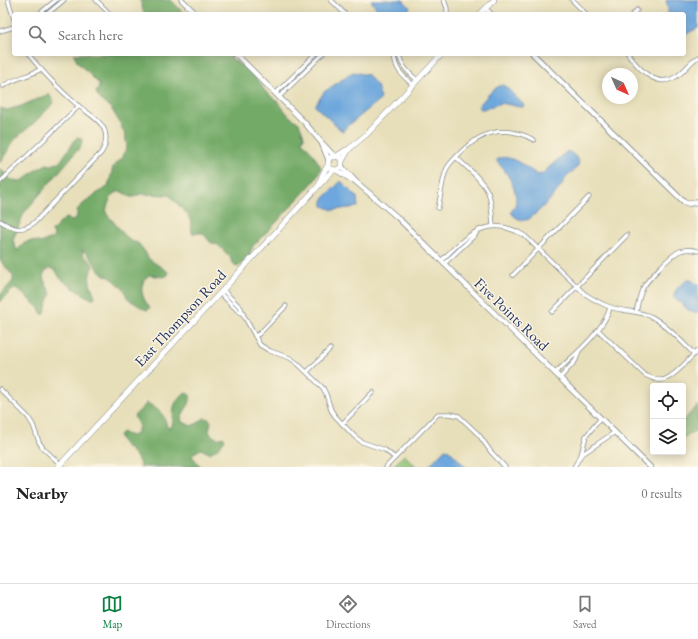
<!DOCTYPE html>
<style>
body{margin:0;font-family:"EB Garamond",serif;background:#f2f2f2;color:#222}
.controls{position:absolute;right:12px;bottom:12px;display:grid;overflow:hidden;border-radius:4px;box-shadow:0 2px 10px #0003}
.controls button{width:36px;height:36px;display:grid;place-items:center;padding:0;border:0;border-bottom:1px solid #e0e0e0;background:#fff;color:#222;font:20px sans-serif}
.compass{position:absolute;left:602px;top:68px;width:36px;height:36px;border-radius:50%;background:#fff;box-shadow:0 2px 10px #0003;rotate:135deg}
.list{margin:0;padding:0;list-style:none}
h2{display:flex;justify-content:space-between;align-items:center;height:52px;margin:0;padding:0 16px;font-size:17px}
h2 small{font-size:13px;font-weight:400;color:#767676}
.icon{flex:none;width:22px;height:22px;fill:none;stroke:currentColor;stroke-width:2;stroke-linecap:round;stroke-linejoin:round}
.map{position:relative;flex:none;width:698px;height:467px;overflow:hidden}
.search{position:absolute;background:#fff;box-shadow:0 2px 10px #0003;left:12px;right:12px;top:12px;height:44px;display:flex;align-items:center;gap:10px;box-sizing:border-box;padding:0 14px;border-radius:4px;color:#767676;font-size:15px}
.sheet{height:116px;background:#fff}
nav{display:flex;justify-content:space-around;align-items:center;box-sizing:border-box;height:56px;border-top:1px solid #e0e0e0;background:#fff;font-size:11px;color:#767676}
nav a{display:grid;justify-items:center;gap:2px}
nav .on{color:#0b8043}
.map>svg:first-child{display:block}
</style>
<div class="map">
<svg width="698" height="467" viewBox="0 0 698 467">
<rect width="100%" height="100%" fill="#fcf5e5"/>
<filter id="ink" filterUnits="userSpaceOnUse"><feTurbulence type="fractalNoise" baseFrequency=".025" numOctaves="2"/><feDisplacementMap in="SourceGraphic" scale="8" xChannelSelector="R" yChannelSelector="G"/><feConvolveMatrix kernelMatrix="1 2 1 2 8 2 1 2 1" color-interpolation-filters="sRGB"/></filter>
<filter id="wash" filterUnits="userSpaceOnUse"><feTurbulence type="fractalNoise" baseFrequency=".012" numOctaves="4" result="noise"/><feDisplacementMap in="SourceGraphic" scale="16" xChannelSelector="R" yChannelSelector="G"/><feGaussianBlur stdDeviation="0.9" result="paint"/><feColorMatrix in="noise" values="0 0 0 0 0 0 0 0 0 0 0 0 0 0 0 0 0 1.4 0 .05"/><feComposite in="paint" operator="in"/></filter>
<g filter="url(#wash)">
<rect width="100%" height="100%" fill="#e7dfba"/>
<path fill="#8fc477" stroke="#557a6a" d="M404 455 417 467H392Z"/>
<g fill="#73aa68" stroke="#476c63">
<path d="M140 0H171L185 14H144Z"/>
<path d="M74 54H229L231 58 255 76 265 91 278 102 289 116 299 123 303 133 304 137 302 141 311 151 321 167 320 171 315 180 307 189 273 226 253 246 249 255 241 265 237 267 232 262 230 257 218 245 210 242 203 233H192L191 222 188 215 169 195 140 194 135 197H130C128 196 124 193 122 192 113 189 106 206 106 213L128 239 131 241 138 243 145 252 149 259 168 272V275L164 277 149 275C137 285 142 298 150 308L148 310C142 309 141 307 136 304 130 300 126 299 125 291 121 287 116 281 111 278 109 276 105 276 103 274 94 267 92 255 82 250L83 254 91 262 93 266C86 280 91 284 95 297L92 299 88 297 73 288 60 278 56 271 51 268 45 271 43 276 46 285 51 293 46 307 45 314H42L38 307 16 288 11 291 0 302V295L13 281V276L0 260V168L11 180 22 181 36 170 47 164 52 165 60 162 77 137 81 138 82 140 81 146 24 213 13 240 17 251C25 241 29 239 41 243L49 239H52L54 236 52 231 64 219 68 218 71 221 74 220 77 216V210C84 202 98 192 108 187L113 167 123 157 127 146 125 135 120 123 111 108 104 103 98 97 96 92 99 87V84L77 62Z"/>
<path d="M49 94 54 103 34 123 15 139 0 163V108L7 110 21 106Z"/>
<path d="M186 393 190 395C191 405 187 406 183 414 182 415 181 420 181 421L191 426 198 423 204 418 209 419 211 422 209 430 210 434C215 437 217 440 223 437L225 439C220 446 216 451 209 453L201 449 194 453 192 456 201 467H140C140 453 122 448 119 436L122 432 128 435 133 436 137 433 139 426 134 416 147 403C158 409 165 414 167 427L171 428C177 413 167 405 186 393Z"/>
<path d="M698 405V431L693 432 683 439V421Z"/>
</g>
<g fill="#6da7dd" stroke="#446b9e">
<path d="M371 0H403L410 7 407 14H380Z"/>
<path d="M666 0H698V28L684 35V14H668V8Z"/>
<path d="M353 72 368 75 377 86 381 99 344 129 343 132 315 106 324 92Z"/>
<path d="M503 85 506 87 524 105 523 107H520L501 103 483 109H480L479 106 481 103C487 97 493 87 503 85Z"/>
<path d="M567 151C573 153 576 157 579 162 578 169 570 173 565 179 563 183 561 187 558 190 550 201 539 211 529 219 523 222 514 218 511 212 513 209 516 205 516 201 517 188 506 170 497 162V160C508 151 528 169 538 175L543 173Z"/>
<path d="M341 181 357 197 358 207 333 210 323 206V199Z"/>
<path d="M688 280H691L698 285V312C691 314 689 311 684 306 681 303 677 301 674 298 673 290 682 283 688 280Z"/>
<path d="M445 449 449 450 466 467H428Z"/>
</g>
</g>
<g filter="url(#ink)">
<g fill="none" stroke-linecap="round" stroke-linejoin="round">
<defs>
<g id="minor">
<path d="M8 0 14 19"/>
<path d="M96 0 110 14"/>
<path d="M331 0 345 14"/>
<path d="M444 0 447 8V14"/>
<path d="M572 0 586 14"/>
<path d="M39 14 56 0"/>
<path d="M47 14 64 0"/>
<path d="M633 14 637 10"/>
<path d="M0 31 14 27"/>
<path d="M394 54C395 70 402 75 413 85"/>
<path d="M399 54C401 66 408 72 417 80"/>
<path d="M628 54C639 69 657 90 677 76 685 71 690 62 698 57"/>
<path d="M3 86C16 78 29 76 41 69"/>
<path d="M276 93 316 54"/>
<path d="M279 97 323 54"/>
<path d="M456 157C467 168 481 178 488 192 492 202 492 215 493 226"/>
<path d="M0 182 79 106"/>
<path d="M438 208C441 196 442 179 447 168 450 163 455 158 459 154 481 131 505 124 534 140"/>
<path d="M0 221C13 229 21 232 34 223L101 153C106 146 108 136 103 127 97 117 84 111 75 103 59 89 41 70 28 54"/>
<path d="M441 261C467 235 488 213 525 236L585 294C593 299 601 304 610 307 623 312 639 310 652 317 667 325 682 342 694 354"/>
<path d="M444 264 476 234"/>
<path d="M513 275 589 197"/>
<path d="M223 290 241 308 243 314 255 336 260 345 270 351 290 358 297 363 323 388 326 394 331 410 335 416 355 437 362 442 385 450 395 458"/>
<path d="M220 293 237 310 243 314"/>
<path d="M552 312 627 235"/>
<path d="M636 312C638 304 639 296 643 288 647 280 672 254 680 251 686 249 692 249 698 251"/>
<path d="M598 330 645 375C650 377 656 381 662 380 673 379 690 358 698 350"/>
<path d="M255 336 259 334 286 306"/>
<path d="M307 372 330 349"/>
<path d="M555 373C573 356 603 332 610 308"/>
<path d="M560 378 576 360 579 351"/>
<path d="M0 389 28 417 33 425 39 442 43 448 60 464"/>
<path d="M342 424 373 392"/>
<path d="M581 455 615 432"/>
<path d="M386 467 438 414H451L459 416 479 435 491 452 505 467"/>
<path d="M574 467 581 455 586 436 601 418"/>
</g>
<g id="tertiary">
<path d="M182 0 196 14"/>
<path d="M486 9 491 14"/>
<path d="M236 54 304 122 321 142 324 145 335 157"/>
<path d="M533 54 684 202C689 205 693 204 698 201"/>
<path d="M322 144 329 161"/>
<path d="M341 164C344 172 350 174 355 181L397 217 650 467"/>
<path d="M336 170 352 180"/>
</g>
<g id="secondary">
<path d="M480 14 494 0"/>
<circle cx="335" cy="163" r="7"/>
<path d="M335 157 346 150 349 149"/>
<path d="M341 163 349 149 368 133 442 54"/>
<path d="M320 183C320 177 325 170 328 165"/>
<path d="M58 467 221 292 322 182 328 175 334 170"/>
</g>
</defs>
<use href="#minor" stroke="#81878c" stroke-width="5"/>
<use href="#tertiary" stroke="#81878c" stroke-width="6"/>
<use href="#secondary" stroke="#81878c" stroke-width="6"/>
<use href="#minor" stroke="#fff" stroke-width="3.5"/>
<use href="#tertiary" stroke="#fff" stroke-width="4.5"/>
<use href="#secondary" stroke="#fff" stroke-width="5"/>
</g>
</g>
<g text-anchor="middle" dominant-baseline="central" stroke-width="3" stroke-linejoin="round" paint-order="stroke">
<g font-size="15" fill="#1b2f5e" stroke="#fcf5e5">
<text transform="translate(512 314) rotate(44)">Five Points Road</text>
<text transform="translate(180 318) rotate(-47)">East Thompson Road</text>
</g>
</g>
</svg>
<div class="controls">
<button><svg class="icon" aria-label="locate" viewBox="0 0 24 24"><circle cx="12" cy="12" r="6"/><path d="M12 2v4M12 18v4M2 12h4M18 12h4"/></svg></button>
<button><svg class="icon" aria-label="layers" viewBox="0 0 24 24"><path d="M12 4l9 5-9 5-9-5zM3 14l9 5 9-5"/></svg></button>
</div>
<svg class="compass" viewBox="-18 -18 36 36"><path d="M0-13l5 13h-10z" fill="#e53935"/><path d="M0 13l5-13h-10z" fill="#767676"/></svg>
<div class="search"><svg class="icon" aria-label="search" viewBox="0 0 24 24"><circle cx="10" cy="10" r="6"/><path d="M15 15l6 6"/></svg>Search here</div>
</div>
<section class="sheet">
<h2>Nearby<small>0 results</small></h2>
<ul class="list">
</ul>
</section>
<nav>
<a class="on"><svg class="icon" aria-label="map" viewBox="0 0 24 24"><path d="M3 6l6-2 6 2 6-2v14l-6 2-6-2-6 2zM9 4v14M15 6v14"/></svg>Map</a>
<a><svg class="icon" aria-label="directions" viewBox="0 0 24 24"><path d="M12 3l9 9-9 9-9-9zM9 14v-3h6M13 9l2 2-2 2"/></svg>Directions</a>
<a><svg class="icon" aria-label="saved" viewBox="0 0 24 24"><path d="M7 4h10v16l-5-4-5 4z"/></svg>Saved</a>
</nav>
